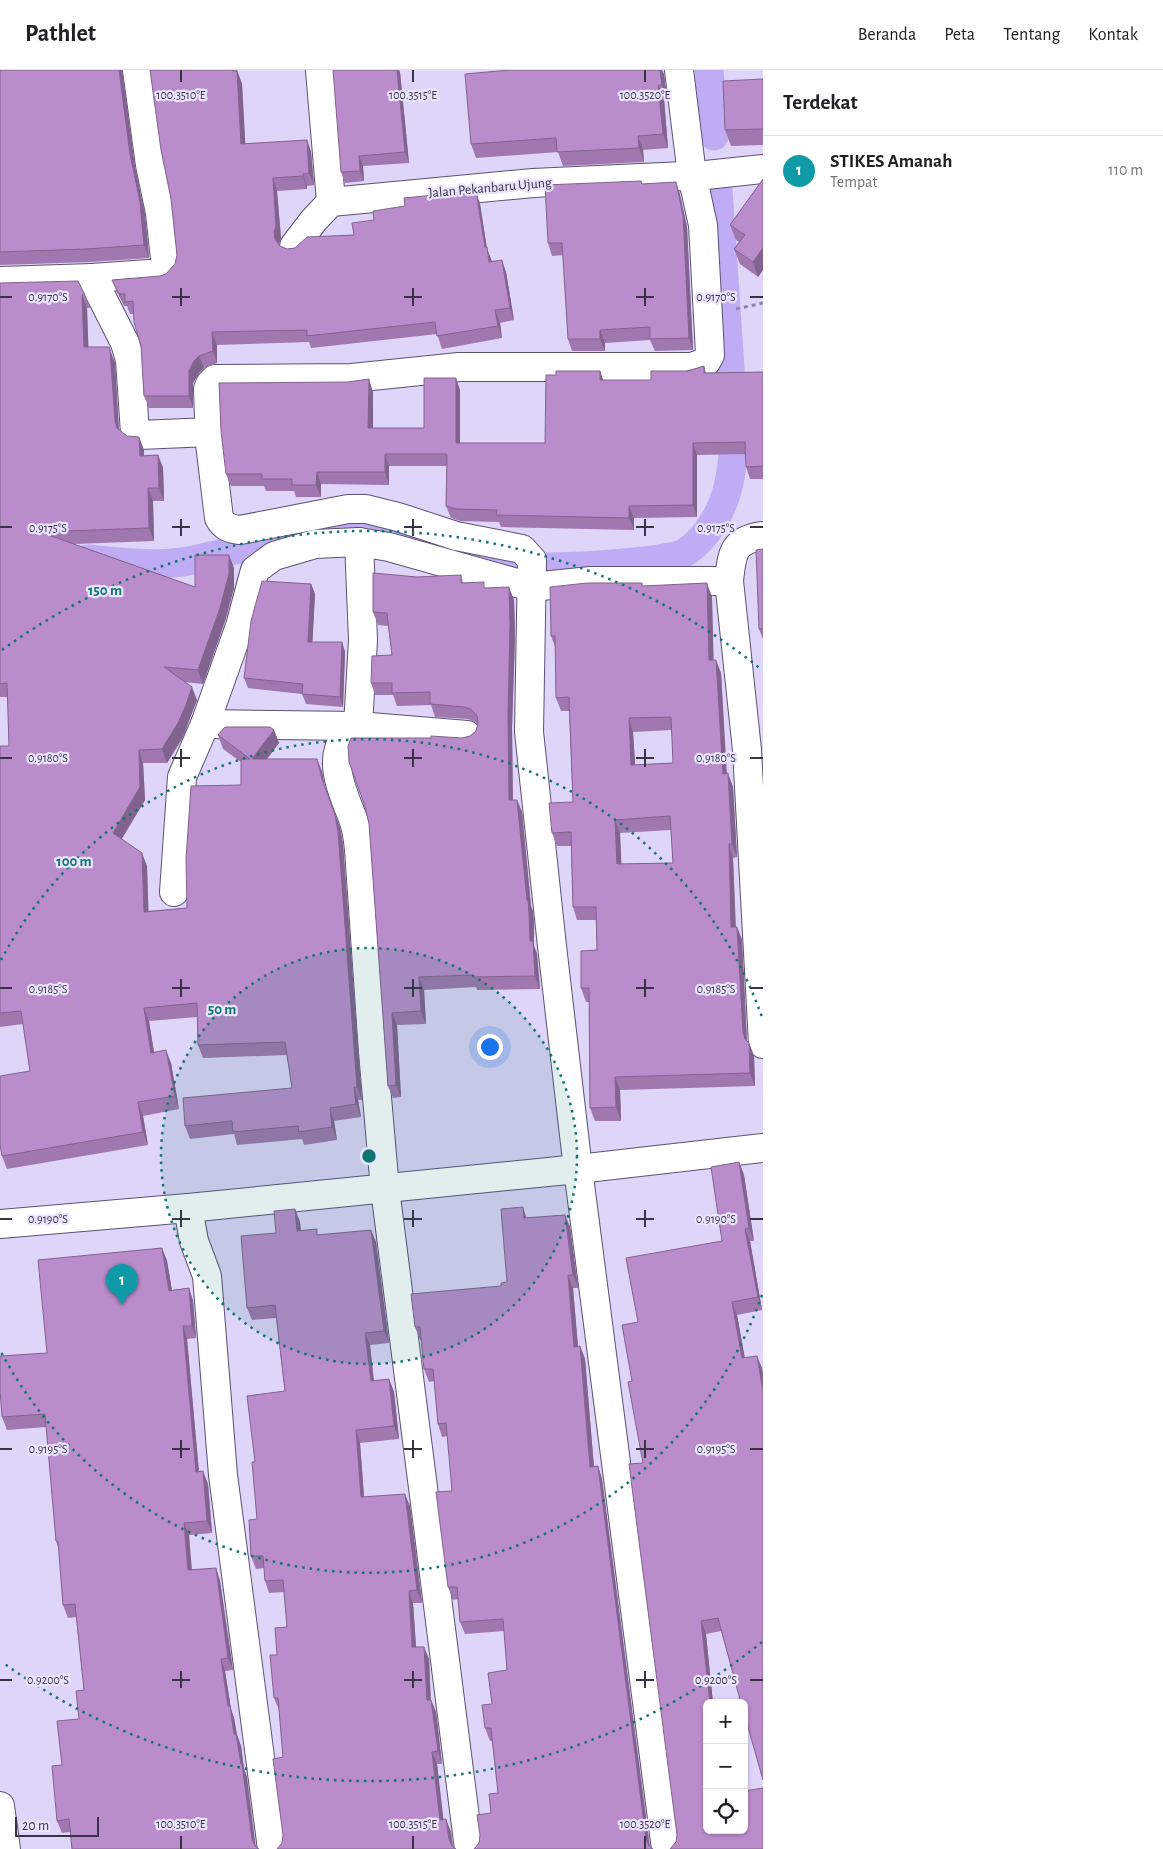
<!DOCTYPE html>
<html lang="id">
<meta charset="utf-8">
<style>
body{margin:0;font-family:"Alegreya Sans",sans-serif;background:#f2f2f2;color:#202124}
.controls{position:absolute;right:15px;bottom:15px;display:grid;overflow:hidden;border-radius:8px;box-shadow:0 1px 4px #0004}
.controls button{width:45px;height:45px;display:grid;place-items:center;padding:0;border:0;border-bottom:1px solid #e0e0e0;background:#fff;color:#202124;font:25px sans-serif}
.scale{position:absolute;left:15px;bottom:12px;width:84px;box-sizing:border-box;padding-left:5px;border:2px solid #383345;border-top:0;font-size:14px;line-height:18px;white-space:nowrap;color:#383345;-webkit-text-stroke:4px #eae4ff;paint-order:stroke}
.you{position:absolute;left:489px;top:976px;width:18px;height:18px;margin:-12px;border:4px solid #fff;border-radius:50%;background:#1a73e8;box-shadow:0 0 0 8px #1a73e833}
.badge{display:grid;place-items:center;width:32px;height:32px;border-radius:50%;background:#d93025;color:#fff;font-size:16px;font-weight:700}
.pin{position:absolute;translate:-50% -41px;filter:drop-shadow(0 1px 2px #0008)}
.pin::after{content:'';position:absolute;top:26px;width:18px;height:15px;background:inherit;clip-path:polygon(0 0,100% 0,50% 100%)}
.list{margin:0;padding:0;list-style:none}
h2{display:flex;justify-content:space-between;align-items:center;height:65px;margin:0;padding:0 20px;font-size:21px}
h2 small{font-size:16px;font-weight:400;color:#757577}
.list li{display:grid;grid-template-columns:32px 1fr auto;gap:15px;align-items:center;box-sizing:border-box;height:70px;padding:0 20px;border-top:1px solid #e0e0e0}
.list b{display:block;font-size:19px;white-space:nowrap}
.list p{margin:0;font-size:16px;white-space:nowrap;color:#757577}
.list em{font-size:16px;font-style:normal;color:#757577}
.icon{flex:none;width:28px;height:28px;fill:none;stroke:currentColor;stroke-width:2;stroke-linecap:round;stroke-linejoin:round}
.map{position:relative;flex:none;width:763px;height:1779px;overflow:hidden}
header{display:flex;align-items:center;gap:30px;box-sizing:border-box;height:70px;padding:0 25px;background:#fff;border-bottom:1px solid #e0e0e0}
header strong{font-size:24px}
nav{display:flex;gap:28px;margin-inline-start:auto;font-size:18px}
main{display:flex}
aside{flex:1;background:#fff}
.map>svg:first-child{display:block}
</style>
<header>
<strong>Pathlet</strong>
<nav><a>Beranda</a><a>Peta</a><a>Tentang</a><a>Kontak</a></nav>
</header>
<main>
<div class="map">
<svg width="763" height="1779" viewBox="0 0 763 1779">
<rect width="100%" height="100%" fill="#ded5f9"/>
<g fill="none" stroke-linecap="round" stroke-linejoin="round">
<g stroke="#c0acf4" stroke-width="29">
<path d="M709 0 714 66"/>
<path d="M88 489C119 492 152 496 183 492 199 489 215 485 231 481 269 472 329 448 367 454 376 455 386 459 395 462 435 473 473 491 514 496 538 500 670 493 686 482 708 467 722 441 728 417 738 378 732 337 730 298 726 238 722 179 718 120"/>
</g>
<defs>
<g id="minor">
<path d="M320 0 331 132"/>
<path d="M679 0 692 105 703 155 709 265 710 285 706 292 692 297H459L352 308 215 309 210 314 208 319 210 374 219 448C224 457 230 459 240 460L348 439H366L398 447 456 466 522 479 532 490 529 662 552 876 578 1099 763 1078"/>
<path d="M294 176 314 150 331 132 533 113 706 105 763 99"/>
<path d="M92 208 163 203 166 198 160 143 150 95 137 0"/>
<path d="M0 211 92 208 125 273 130 290 135 363 139 365 210 362"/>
<path d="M763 466C732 470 732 484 729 511L747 680 763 974"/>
<path d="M359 472 363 570 358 656C354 659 350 662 346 666 326 690 344 725 353 749 357 759 358 769 359 780L373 982 385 1119 469 1779"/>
<path d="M205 654 358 656 467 665"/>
<path d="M174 822 182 707 205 654 240 556 255 500 274 486 315 474 359 472 389 477 531 517 591 511H729"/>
<path d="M188 1138 194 1171 207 1206 223 1405 272 1779"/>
<path d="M0 1154 188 1138 578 1099 666 1779"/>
</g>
<path id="major" d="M0 1736 6 1779"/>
</defs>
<use href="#minor" stroke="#5b5176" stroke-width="30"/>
<use href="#major" stroke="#5b5176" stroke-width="30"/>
<path stroke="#8d86a1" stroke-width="3" stroke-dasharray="4 4" stroke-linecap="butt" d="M736 239 763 233"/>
<use href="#minor" stroke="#fff" stroke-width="28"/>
<use href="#major" stroke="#fff" stroke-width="28"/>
</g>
<g fill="#a078af" fill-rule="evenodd">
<path d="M0 0H122L135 97 145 145 149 188 91 192 0 195Z"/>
<path d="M150 0H237L242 14 245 74 307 70 311 82 314 115 307 116V119L277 121 281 168 279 174 280 176 287 179 295 178 354 165 480 134 487 179 492 191 506 202 514 250 500 253 502 268 442 279 437 264 311 278 309 272 217 275V293L204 298 199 303 193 313V338H149L144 326 141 276 133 244H130L127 236H124L117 222 112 210 160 206 166 204 175 194 177 185 171 129Z"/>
<path d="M400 2 409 93 363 96 364 111 345 113 341 102Z"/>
<path d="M664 4 667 29H664L668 78 643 80 644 92 563 96 558 82 476 88 471 74Z"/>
<path d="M763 9V75L731 76 725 60Z"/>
<path d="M763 109V200L758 207 740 194 734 179 739 172 736 170 730 155Z"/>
<path d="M676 112 680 125 687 157 693 280 655 281 650 270 605 273V281H572L568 269 563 185 552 186 548 173 642 114Z"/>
<path d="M0 213 85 225 90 238H87L88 277 115 293 119 360 127 366 139 367 144 380V386L158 385 163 398 164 431H153L154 471 74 474 195 517 234 498V518L225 551 203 614 184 612 197 630 190 648 183 667 167 693H143L145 730 122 769 147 796 148 841 187 838 241 715V692L223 679 218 665 274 660 279 673 267 689H317L322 702 326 722 340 758 343 774 362 1030H358L361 1047 334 1051 337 1070 304 1075 302 1069 237 1075 234 1064 190 1069 185 1056 292 1018 287 985 203 988 198 975 197 947 149 951 154 982 171 993 179 1039 143 1046 148 1075 7 1099 2 1086 30 1001 23 954 0 957V676H9L8 627H0Z"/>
<path d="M704 296 706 303 763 302V409H750L746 397V384L697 385V447L634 448V460L501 457 499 452 460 451 451 448 446 436 447 396H389V415L321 414V427H296L294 421H266L264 416H231L226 404 373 322V358H424L460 320V373H545L556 305 600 301 603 310H651Z"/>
<path d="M763 479V569L759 559Z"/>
<path d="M461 505 463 513 486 518 514 530 515 566 512 658 513 730H517L522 742 531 836 533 842 534 854V876L537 884 540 919 477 920 476 917 424 920 426 954 397 955 401 1027 393 1028 388 1016 369 754 462 668 470 666 476 661 478 654 475 652 468 649 435 647 431 635 397 636 393 625H375L371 613 392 585 388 556 378 555 373 542 417 507Z"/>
<path d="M311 514 315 524 312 572H342L345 582 343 637 306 634 302 624 248 618 244 608Z"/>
<path d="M643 516 712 527 713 590 721 603 727 703 733 717 737 787 733 788 736 857H737L742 870 747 971 749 973 754 986 755 1016 620 1020 621 1051H595L590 1038 589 932H586L581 918 597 880 596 850H577L573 837 571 776H557L552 763 573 732 569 641H561L556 628V579L551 566ZM672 660 673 693 635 695 633 662ZM671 760 673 793 621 794 620 763Z"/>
<path d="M739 1092 744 1105 754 1171H750L762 1240 737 1245 745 1288 762 1298 763 1306V1710L721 1561 706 1564 713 1633H707V1760L671 1779 676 1772 677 1765 643 1393 632 1311 638 1252 722 1171Z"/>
<path d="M295 1139 300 1152 301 1161 319 1165 376 1172 389 1273 370 1275 374 1311 389 1309 394 1322 399 1369 360 1373 364 1427 410 1436 422 1533H413L416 1577 429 1589 431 1630 436 1642 442 1694H437L443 1749 451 1762 453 1777 282 1773 283 1765V1687L279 1640 274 1628 277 1585 287 1557 284 1522 269 1523 265 1511 264 1498 256 1499 251 1486 257 1449 255 1392 285 1321 276 1248 252 1250 247 1238 276 1163Z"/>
<path d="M565 1145 570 1157 578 1218H573L578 1277 580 1276 585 1289 594 1397 598 1396 602 1409 650 1777 479 1773 491 1743 498 1723 492 1671H490L485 1658 492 1634 507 1600 504 1561 465 1564 460 1552 458 1529 453 1530 448 1517 452 1421 448 1366 442 1367 438 1354 434 1311 429 1312 424 1299 421 1270H420L415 1257 501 1216 507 1212 527 1148Z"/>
<path d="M162 1178 167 1191 172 1220 189 1218 193 1231 196 1268 187 1269 199 1402 208 1414 212 1463 189 1465 191 1500 216 1498 220 1511 233 1600 225 1601 231 1639 234 1648 237 1665 241 1676 244 1699 247 1707 70 1762 62 1763 57 1751 62 1695 79 1649 84 1620 76 1547 68 1548 63 1535 59 1480 56 1471 46 1357 7 1360 2 1347 47 1283Z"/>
</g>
<g fill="#82628e">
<path d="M119 0H122L135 97 145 145 149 188 144 175 130 84Z"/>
<path d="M397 0H399L400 2 409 93 405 82Z"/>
<path d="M660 0H662L664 4 667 29 662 15Z"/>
<path d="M237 1 242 14 246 86 241 74Z"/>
<path d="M658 15 664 29 668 78 663 64Z"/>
<path d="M638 66 643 80 644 92 639 78Z"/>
<path d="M307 70 311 82 314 115 309 103Z"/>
<path d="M359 86 363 96 364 111 360 101Z"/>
<path d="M303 104 307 116V119L303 106Z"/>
<path d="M273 108 277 121 281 168 279 174 275 169 274 162Z"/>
<path d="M676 112 680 125 687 157 693 280 689 268Z"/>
<path d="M476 121 480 134 487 179 491 189 494 204 485 177Z"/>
<path d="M763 178V200L758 207 753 192Z"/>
<path d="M502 190 506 202 514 250 510 238Z"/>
<path d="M82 225 87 238 89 291 84 277Z"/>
<path d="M495 240 500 253 502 268 498 256Z"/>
<path d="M600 260 605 273V281L600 269Z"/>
<path d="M212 262 217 275V293L213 281Z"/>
<path d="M109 277 115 293 119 364 115 351Z"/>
<path d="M199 286 204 298 199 303 193 313V338L189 326V301L194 291Z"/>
<path d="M600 301 604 313 600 310Z"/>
<path d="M456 308 460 320V385L456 373Z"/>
<path d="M369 309 373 322V370L368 358Z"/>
<path d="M139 367 144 380V399L140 386Z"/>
<path d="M693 373 697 385V447L693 435Z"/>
<path d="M385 384 389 396V415L385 402Z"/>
<path d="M158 385 163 398 164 431 159 418Z"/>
<path d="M317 402 321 414V427L316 415Z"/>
<path d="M148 418 153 431 154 471 149 458Z"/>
<path d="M629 436 634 448V460L629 448Z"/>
<path d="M229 485 234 498V518L225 551 203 614 198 600Z"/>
<path d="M707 513 712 527 714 604 709 590Z"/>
<path d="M311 514 315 524 312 582 308 572Z"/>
<path d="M509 517 514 530 515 566 512 658 513 742 509 730 508 645Z"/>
<path d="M342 572 345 582 343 637 340 627Z"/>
<path d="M716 590 721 603 727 717 723 704Z"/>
<path d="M192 617 197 630 190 648 183 667 167 693 162 679Z"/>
<path d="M629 648 633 662 636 708 631 695Z"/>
<path d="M274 660 279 673 257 702 252 689Z"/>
<path d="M139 680 143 693 145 730 117 776 113 763Z"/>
<path d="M317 689 322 702 326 723 322 709Z"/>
<path d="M728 703 733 717 737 787 732 774Z"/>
<path d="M517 730 522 742 531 836 533 842 534 854V876L537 884 540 919 535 906 530 871Z"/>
<path d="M335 745 340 758 343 774 362 1030 357 1017Z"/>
<path d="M615 750 620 763 622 807 617 794Z"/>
<path d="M729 774 733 788 736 871 731 857Z"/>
<path d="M142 783 147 796 149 855 144 842Z"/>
<path d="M737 857 742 870 747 975 749 973 754 986 755 1016 750 1003 743 962Z"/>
<path d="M419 907 424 920 426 954 421 941Z"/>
<path d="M144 938 149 951 156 996 151 983Z"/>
<path d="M392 943 397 955 401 1027 396 1015Z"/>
<path d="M166 980 171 993 179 1039 175 1026Z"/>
<path d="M615 1007 620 1020 621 1051 616 1037Z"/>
<path d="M354 1017 358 1030 361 1047 356 1034Z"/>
<path d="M138 1032 143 1046 148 1075 143 1062Z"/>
<path d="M330 1038 334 1051 337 1070 332 1057Z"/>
<path d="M739 1092 744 1105 754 1171 749 1158Z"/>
<path d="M523 1137 527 1150 524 1148Z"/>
<path d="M295 1139 300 1152 302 1174 297 1161Z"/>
<path d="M565 1145 570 1157 578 1218 573 1205Z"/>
<path d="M745 1159 750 1171 762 1240 758 1227Z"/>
<path d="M371 1160 376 1172 389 1273 384 1261Z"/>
<path d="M162 1178 167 1191 174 1233 169 1221Z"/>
<path d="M568 1205 573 1218 579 1289 574 1277Z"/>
<path d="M189 1218 193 1231 196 1268 192 1256Z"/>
<path d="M732 1232 737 1245 747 1301 742 1288Z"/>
<path d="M183 1256 187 1269 200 1414 196 1402Z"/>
<path d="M365 1263 370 1275 375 1324 371 1311Z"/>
<path d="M580 1276 585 1289 595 1410 590 1397Z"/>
<path d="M757 1286 762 1298 763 1306V1321Z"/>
<path d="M389 1309 394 1322 399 1369 394 1356Z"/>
<path d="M356 1360 360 1373 365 1440 361 1427Z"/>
<path d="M598 1396 602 1409 650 1779 646 1769Z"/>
<path d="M203 1401 208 1414 212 1463 207 1451Z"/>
<path d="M405 1424 410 1436 422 1533 417 1520Z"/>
<path d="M184 1453 189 1465 193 1513 188 1500Z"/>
<path d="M216 1498 220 1511 233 1600 228 1588Z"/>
<path d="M409 1521 413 1533 417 1590 412 1577Z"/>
<path d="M701 1551 706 1564 713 1633H710Z"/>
<path d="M424 1577 429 1589 431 1643 427 1630Z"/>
<path d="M221 1589 225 1601 231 1639 234 1648 237 1665 241 1676 244 1699 247 1707 256 1779 252 1769 241 1694 228 1636Z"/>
<path d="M431 1630 436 1642 442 1694 438 1681Z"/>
<path d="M432 1682 437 1694 445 1762 440 1750Z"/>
<path d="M446 1749 451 1762 453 1779 449 1769Z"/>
</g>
<g fill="#ba8ccb" stroke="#82628e" fill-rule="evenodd">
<path d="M0 0H119L130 84 140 132 144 175 86 179 0 182Z"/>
<path d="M150 0H233V1H237L241 74 307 70 309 103 303 104V106L273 108 276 156 274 162 275 169 280 176 287 179 295 178 307 167 354 165 352 153 374 150 373 141 405 136 404 128 476 121 485 177H487L489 192 502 190 510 238 495 240 498 256 437 266 435 252 307 266V260L212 262 213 281 199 286 194 291 189 301V326H144L141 276 134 252 133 231 125 232V224H119L112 210 160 206 166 204 175 194 177 185 171 129 161 80Z"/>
<path d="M333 0H397L405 82 359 86 360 101 341 102Z"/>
<path d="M510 0H660L662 15H658L663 64 638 66 639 78 557 82 556 68 471 74 465 4Z"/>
<path d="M763 9V59L725 60 723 11Z"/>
<path d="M763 109V178L753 192 734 179 745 165 730 155Z"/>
<path d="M641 111 642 114 676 112 683 145 689 268 650 269V257L600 260V269H568L562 173H548L545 115Z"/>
<path d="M78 211 85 225H82L84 277H109L110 280 115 351 117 358 127 366 139 367 140 386 158 385 159 418H148L149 458 40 462 195 517V485H229V504L220 538 198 600 164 597 192 617 186 635 178 653 162 679 139 680 140 717 113 763 142 783 144 842 187 838 186 789 191 716 241 715V689H250L218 665 225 657H270L274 660 252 689H317L322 709 335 745 338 761 357 1017H354L356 1034 330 1038 332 1057 299 1062 298 1056 233 1062 232 1051 185 1056 183 1028 292 1018 285 972 198 975 197 933 144 938 151 983 166 980 175 1026 138 1032 143 1062 2 1086 0 1075V1006L30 1001 21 941 0 943V676H9L7 613 0 614V213Z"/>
<path d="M704 296V303L763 302V396L746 397 745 372 693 373V435L629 436V448L496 445 497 440 456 439 446 436 447 384H385V402H317L316 415H292V409H262V404H226L221 361 219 313 348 312 369 309 368 358H424V308H456V373H545L546 305H556V301H600V310H651V301H688Z"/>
<path d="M763 479V559H759L756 480Z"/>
<path d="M373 503 417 507 461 505V513L484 512V518L509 517 510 554 508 645 509 730H517L527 830H528L529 842 530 871H533L535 906 473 907V905L419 907 421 941 392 943 396 1015 388 1016 369 754 365 736 349 692 348 676 351 668H431V666L462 668 470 666 476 661 478 653 477 646 471 639 464 637 430 634V622L392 623V613H371L372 586 392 585 387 543 373 542Z"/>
<path d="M262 511 311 514 308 572H342L340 627 302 624 303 614 244 608 251 551Z"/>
<path d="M587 513H642V516L707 513 709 590H716L723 704 728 703 732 774H729L731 857H737L743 962 745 969 749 973 750 1003 615 1007 616 1037 590 1038 589 918H581V881L597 880 596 837H573L571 762 552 763 549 733 573 732 569 627 556 628 555 566H551L550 517ZM671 647 673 693 631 695 629 648ZM670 746 673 793 617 794 615 750Z"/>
<path d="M739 1092 749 1158 745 1159 758 1227 732 1232 742 1288 757 1286 763 1321V1710L744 1643V1633H741L718 1548 701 1551 710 1633H707V1760H744V1721L763 1718V1779H670L676 1772 677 1765 629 1394 643 1393 628 1312 632 1311 622 1255 638 1252 626 1188 722 1171 711 1097Z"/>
<path d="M523 1137 524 1148 565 1145 573 1205H568L574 1277 580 1276 590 1397 598 1396 646 1769 649 1776 653 1779H474L479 1773 480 1765 477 1745 491 1743 489 1724 498 1723 491 1658H485L482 1635 492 1634 488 1603 507 1600 503 1549 460 1552 457 1517H448L436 1422 452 1421 446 1353 438 1354 433 1299H424L420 1257H415L411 1224 501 1216V1213L507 1212 501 1139Z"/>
<path d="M295 1139 297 1161 317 1159V1165L371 1160 384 1261 365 1263 371 1311 389 1309 394 1356 356 1360 361 1427 405 1424 417 1520 409 1521 412 1577H424L427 1630H431L438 1681 432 1682 440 1750 446 1749 449 1769 452 1776 456 1779H277L282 1773 283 1765 273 1689 283 1687 278 1628H274L270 1585H277L275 1558 287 1557 283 1510 265 1511 263 1486H251L249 1450 257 1449 252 1392H255L247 1326 285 1321 275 1235 247 1238 241 1166 276 1163 274 1141Z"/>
<path d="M162 1178 169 1221 189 1218 192 1256H183L196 1402 203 1401 207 1451 184 1453 188 1500 216 1498 228 1588 221 1589 228 1636H230L234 1664H236L241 1694H242L252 1769 255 1776 259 1779H72L69 1749 57 1751 52 1696 62 1695 57 1651 79 1649 76 1621 84 1620 75 1534 63 1535 58 1471H56L45 1344 2 1347 0 1320V1286L47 1283 38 1190Z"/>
</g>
<path fill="none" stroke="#383345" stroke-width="2" d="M181 0V12M413 0V12M645 0V12M181 218V236M413 218V236M645 218V236M0 227H12M172 227H190M404 227H422M636 227H654M750 227H763M181 449V466M413 449V466M645 449V466M0 457H12M172 457H190M404 457H422M636 457H654M750 457H763M181 679V697M413 679V697M645 679V697M0 688H12M172 688H190M404 688H422M636 688H654M750 688H763M181 909V927M413 909V927M645 909V927M0 918H12M172 918H190M404 918H422M636 918H654M750 918H763M181 1140V1157M413 1140V1157M645 1140V1157M0 1149H12M172 1149H190M404 1149H422M636 1149H654M750 1149H763M181 1370V1388M413 1370V1388M645 1370V1388M0 1379H12M172 1379H190M404 1379H422M636 1379H654M750 1379H763M181 1601V1618M413 1601V1618M645 1601V1618M0 1610H12M172 1610H190M404 1610H422M636 1610H654M750 1610H763M181 1766V1779M413 1766V1779M645 1766V1779"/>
<circle cx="369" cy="1086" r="208" fill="#0f766e" fill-opacity=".12"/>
<g fill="none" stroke="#0f766e" stroke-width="2.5" stroke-dasharray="2.5 5">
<circle cx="369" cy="1086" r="208"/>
<path d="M762 1225A417 417 0 0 1 1 1282M1 890A417 417 0 0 1 762 947"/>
<path d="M762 1572A625 625 0 0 1 2 1592M2 580A625 625 0 0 1 762 600"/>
</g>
<g text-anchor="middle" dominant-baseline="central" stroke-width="4.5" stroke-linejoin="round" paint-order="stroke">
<g font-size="14" fill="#383345" stroke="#eae4ff">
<text transform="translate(490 118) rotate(-5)">Jalan Pekanbaru Ujung</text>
</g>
</g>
<g font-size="12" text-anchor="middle" fill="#383345" stroke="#eae4ff" stroke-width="4.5" stroke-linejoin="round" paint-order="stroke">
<text x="181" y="29">100.3510°E</text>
<text x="413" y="29">100.3515°E</text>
<text x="645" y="29">100.3520°E</text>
<text x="48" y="231">0.9170°S</text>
<text x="716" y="231">0.9170°S</text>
<text x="48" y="462">0.9175°S</text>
<text x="716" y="462">0.9175°S</text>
<text x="48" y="692">0.9180°S</text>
<text x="716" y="692">0.9180°S</text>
<text x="48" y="923">0.9185°S</text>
<text x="716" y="923">0.9185°S</text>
<text x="48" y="1153">0.9190°S</text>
<text x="716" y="1153">0.9190°S</text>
<text x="48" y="1383">0.9195°S</text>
<text x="716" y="1383">0.9195°S</text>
<text x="48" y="1614">0.9200°S</text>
<text x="716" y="1614">0.9200°S</text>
<text x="181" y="1758">100.3510°E</text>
<text x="413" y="1758">100.3515°E</text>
<text x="645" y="1758">100.3520°E</text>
</g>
<circle cx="369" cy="1086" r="8" fill="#0f766e" stroke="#eae4ff" stroke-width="2.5"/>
<g font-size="15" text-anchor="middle" font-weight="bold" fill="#0f766e" stroke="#eae4ff" stroke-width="4.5" stroke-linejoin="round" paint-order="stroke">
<text x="105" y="525">150 m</text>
<text x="74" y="796">100 m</text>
<text x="222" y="944">50 m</text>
</g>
</svg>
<div class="controls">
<button>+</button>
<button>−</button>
<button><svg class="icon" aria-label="locate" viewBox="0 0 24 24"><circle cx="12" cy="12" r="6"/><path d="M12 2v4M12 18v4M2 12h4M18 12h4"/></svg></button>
</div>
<div class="scale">20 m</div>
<div class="you"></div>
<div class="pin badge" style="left:122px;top:1235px;background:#0f9aa8">1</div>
</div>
<aside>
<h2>Terdekat<small></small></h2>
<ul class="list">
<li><span class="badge" style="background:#0f9aa8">1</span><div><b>STIKES Amanah</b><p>Tempat</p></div><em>110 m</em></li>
</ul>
</aside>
</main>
